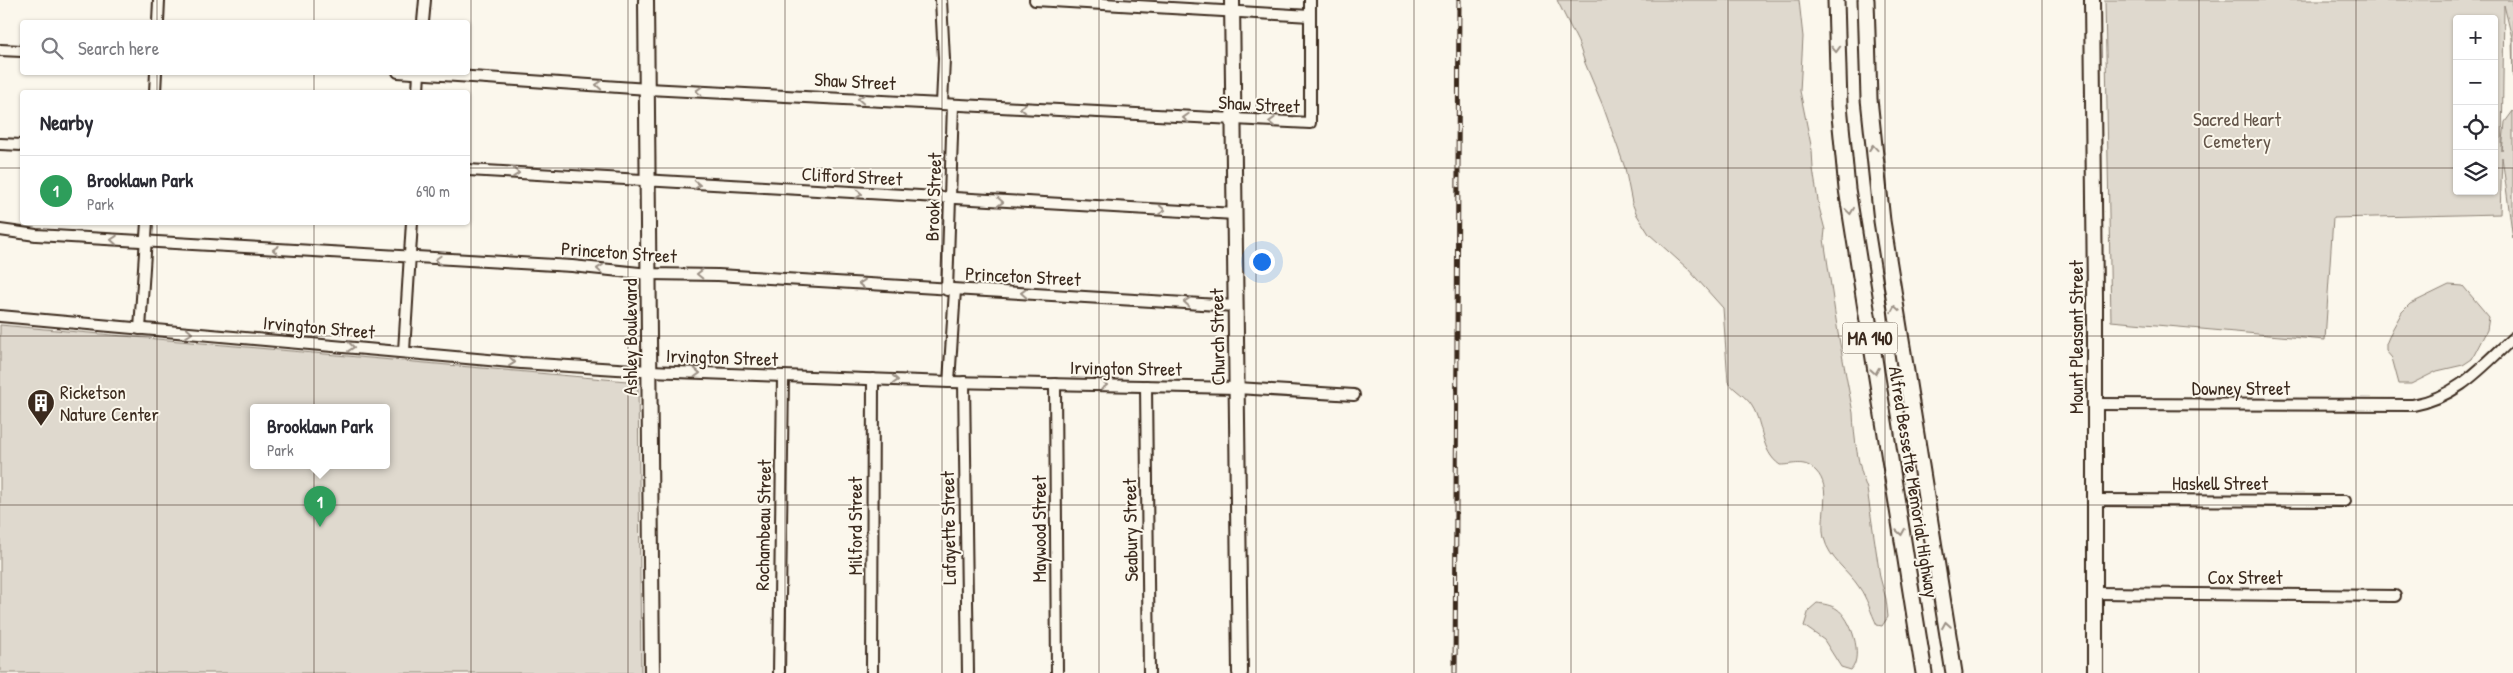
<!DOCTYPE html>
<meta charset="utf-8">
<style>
body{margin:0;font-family:"Patrick Hand",sans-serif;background:#f7f7f7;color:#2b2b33}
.controls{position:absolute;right:15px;top:15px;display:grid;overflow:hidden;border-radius:5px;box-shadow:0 1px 4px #0004}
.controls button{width:45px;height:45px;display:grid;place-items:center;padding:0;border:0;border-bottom:1px solid #e1e1e2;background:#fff;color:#2b2b33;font:25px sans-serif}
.you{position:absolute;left:1261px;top:261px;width:18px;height:18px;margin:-12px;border:4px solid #fff;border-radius:50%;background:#1a73e8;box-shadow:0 0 0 8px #1a73e833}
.badge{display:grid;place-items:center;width:32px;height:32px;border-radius:50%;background:#3b2a1e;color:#fff;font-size:16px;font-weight:700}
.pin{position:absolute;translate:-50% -41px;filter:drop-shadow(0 1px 2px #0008)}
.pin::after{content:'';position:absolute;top:26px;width:18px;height:15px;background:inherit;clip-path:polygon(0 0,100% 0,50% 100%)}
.popup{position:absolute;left:250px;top:404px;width:140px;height:65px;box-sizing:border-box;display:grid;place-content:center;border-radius:5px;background:#fff;filter:drop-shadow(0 1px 4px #0005);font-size:16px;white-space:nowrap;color:#7c7c81}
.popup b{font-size:19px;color:#2b2b33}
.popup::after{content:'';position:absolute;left:50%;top:100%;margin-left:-10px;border:10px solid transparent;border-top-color:#fff}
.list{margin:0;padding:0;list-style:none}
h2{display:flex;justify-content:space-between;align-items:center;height:65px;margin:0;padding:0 20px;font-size:21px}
h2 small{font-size:16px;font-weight:400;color:#7c7c81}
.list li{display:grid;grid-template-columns:32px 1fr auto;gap:15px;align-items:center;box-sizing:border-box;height:70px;padding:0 20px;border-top:1px solid #e1e1e2}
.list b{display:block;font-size:19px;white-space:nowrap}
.list p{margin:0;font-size:16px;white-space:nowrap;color:#7c7c81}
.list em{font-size:16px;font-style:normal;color:#7c7c81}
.icon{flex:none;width:28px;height:28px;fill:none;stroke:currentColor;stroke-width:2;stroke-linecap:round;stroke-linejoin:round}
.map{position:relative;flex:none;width:2513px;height:673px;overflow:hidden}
.search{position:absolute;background:#fff;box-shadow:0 1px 4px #0004;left:20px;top:20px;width:450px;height:55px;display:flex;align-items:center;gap:12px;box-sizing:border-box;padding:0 18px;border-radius:5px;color:#7c7c81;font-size:19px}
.panel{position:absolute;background:#fff;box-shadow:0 1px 4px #0004;left:20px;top:90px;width:450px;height:135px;border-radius:5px}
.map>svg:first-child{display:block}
</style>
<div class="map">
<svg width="2513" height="673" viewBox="0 0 2513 673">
<rect width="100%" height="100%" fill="#fbf7ec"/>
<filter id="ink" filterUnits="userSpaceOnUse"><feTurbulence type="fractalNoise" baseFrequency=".02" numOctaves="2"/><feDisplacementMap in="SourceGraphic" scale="10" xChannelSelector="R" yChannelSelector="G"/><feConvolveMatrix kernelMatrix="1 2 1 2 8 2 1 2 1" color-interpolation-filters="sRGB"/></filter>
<g filter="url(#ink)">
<g fill="#dfd9ce" stroke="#8d8276" fill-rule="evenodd">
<path d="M1557 0H1799L1803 37 1800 91 1812 150 1813 169 1819 207 1825 230 1824 239 1838 333 1853 413C1854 438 1858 466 1867 489L1880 577 1886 599 1888 617 1882 626 1877 625C1871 613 1867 598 1859 587 1848 570 1829 559 1824 538 1819 517 1833 488 1816 471 1804 459 1794 465 1780 465 1760 451 1764 425 1752 406 1746 396 1735 391 1728 382L1723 308 1688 269 1649 234 1637 215 1632 203 1625 168 1603 106 1585 63 1578 42Z"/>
<path d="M2105 0H2513V77L2512 38 2504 5 2502 151 2505 122 2513 111V239L2502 157 2500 214 2333 218 2325 340 2111 321ZM2457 19H2494V191H2457Z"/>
<path d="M2449 285 2463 286 2489 317 2487 330 2472 359 2463 365 2437 371 2411 384H2399L2392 358 2386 351V344L2392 330 2402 312 2410 304Z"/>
<path d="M0 325 638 382 641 673H0ZM254 408H386V466H254Z"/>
<path d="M1817 603C1824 604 1831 605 1837 609 1851 618 1864 656 1851 670L1841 667 1824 640 1804 626 1809 610Z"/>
</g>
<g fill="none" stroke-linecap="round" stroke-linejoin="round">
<defs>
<g id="minor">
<path d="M941 0 944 59 942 104"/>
<path d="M1035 0 1310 16"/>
<path d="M158 22 159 0"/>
<path d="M423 22 425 0"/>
<path d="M0 50 22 51"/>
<path d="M398 72 648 89 1310 123V0"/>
<path d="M155 92 156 72"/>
<path d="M418 92 419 72"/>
<path d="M0 144 22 145"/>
<path d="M468 170 1235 214"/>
<path d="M0 230 36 235 572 266 649 274 718 275 1235 306"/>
<path d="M947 290 953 105"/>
<path d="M0 316 521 363 649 371 949 382 1237 388 1354 395"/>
<path d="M140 329 147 222"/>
<path d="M404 351 412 222"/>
<path d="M949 382 955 290"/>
<path d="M964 382 968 673"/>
<path d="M1055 384 1057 673"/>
<path d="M1146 386 1149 673"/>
<path d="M2095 404 2413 405C2457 397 2482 367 2513 338"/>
<path d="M2095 500 2345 501"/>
<path d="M2095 593 2395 596"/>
<path d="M779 673 783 377"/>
<path d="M872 673 873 379"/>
</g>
<g id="major">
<path d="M646 0 652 673"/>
<path d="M1232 0 1240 673"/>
<path d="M2092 0 2095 297V673"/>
</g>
<g id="highway">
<path d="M1836 0 1839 105 1847 189 1924 673"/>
<path d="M1866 0 1869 99 1882 221 1954 673"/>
</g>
</defs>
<use href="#minor" stroke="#3b2a1e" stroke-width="14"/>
<use href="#major" stroke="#3b2a1e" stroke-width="18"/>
<use href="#highway" stroke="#3b2a1e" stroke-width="19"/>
<use href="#minor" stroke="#fbf7ec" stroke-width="10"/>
<use href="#major" stroke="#fbf7ec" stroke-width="14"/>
<use href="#highway" stroke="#fbf7ec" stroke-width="15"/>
<defs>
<path id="rail" d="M1455 673 1459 0"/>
</defs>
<use href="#rail" stroke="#3b2a1e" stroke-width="5"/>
<use href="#rail" stroke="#fbf7ec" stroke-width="3" stroke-dasharray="9" stroke-linecap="butt"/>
</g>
<defs><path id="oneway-chevron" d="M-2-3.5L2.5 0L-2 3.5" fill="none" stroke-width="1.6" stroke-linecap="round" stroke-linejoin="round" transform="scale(1.25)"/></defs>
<g stroke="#9b9085">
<use href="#oneway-chevron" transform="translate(1836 49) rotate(88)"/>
<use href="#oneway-chevron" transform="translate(599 85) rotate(-176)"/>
<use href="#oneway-chevron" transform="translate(699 91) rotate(-177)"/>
<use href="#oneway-chevron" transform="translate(861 99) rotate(-176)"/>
<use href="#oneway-chevron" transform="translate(1023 108) rotate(-178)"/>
<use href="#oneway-chevron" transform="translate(1186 118) rotate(-177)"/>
<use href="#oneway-chevron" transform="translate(1272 122) rotate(-178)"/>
<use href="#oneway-chevron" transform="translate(1873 148) rotate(-95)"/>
<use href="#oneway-chevron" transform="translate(516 173) rotate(4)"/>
<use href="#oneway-chevron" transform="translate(697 185) rotate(3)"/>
<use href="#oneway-chevron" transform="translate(859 194) rotate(4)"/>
<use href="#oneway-chevron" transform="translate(1000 202) rotate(3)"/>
<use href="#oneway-chevron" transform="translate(1162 210) rotate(4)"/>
<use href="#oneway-chevron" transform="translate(1850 211) rotate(82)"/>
<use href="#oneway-chevron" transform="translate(114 240) rotate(-176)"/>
<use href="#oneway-chevron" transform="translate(276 250) rotate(-177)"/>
<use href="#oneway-chevron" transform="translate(438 260) rotate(-178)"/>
<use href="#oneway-chevron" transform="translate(600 269) rotate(-174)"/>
<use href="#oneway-chevron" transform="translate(700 274) rotate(-179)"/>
<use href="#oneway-chevron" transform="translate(862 284) rotate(-175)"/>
<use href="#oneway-chevron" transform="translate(1024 293) rotate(-177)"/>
<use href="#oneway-chevron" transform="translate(1187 302) rotate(-175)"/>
<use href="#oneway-chevron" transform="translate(1895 309) rotate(-100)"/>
<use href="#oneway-chevron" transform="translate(189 333) rotate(5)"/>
<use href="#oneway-chevron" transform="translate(351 347) rotate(5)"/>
<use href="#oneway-chevron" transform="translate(512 362) rotate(6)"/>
<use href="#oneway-chevron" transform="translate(1875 371) rotate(81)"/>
<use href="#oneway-chevron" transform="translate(697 373) rotate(2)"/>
<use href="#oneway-chevron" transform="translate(895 380) rotate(3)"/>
<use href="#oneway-chevron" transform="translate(1104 385) rotate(1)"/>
<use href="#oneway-chevron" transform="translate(1901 532) rotate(81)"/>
<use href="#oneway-chevron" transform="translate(1946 625) rotate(-99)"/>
</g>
</g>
<path fill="none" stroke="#3b2a1e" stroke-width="1" stroke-opacity="0.55" d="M157 0V22M314 0V22M471 0V673M628 0V673M785 0V673M942 0V673M1099 0V673M1256 0V673M1414 0V673M1571 0V673M1728 0V673M1885 0V673M2042 0V673M2199 0V673M2356 0V673M157 72V92M314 72V92M0 168H22M468 168H2457M2494 168H2513M157 222V673M314 222V673M0 336H2513M0 505H2513"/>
<defs>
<symbol id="building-pin" viewBox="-11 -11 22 30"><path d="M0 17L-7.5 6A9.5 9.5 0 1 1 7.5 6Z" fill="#3b2a1e" stroke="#fbf7ec"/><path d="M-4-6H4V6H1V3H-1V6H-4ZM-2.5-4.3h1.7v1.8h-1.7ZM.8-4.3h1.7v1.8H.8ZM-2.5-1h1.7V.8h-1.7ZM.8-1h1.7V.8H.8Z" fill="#fff"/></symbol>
</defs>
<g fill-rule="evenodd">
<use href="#building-pin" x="25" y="387" width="32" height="43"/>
</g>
<g text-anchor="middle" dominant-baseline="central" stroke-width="4" stroke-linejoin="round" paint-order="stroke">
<rect fill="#fbf7ec" stroke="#75685c" stroke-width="1" x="1842.5" y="322.5" width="55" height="31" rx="4"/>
<g font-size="18" font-weight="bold" fill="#3b2a1e">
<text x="1870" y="338">MA 140</text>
</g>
<g font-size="19" fill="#3b2a1e" stroke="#fbf7ec">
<text transform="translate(855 81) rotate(3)">Shaw Street</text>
<text transform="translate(1259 104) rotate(3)">Shaw Street</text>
<text transform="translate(852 176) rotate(3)">Clifford Street</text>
<text transform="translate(933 197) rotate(-88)">Brook Street</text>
<text transform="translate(619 252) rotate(4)">Princeton Street</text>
<text transform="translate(1023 276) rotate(3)">Princeton Street</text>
<text transform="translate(319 327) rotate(5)">Irvington Street</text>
<text transform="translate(630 337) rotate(-90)">Ashley Boulevard</text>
<text transform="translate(1217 337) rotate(-91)">Church Street</text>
<text transform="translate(2076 337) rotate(-90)">Mount Pleasant Street</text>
<text transform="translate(722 357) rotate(2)">Irvington Street</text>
<text transform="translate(1126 368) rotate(1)">Irvington Street</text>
<text x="2241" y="388">Downey Street</text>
<text transform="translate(1914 482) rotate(81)">Alfred Bessette Memorial Highway</text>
<text x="2220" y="483">Haskell Street</text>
<text transform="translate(763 525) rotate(-89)">Rochambeau Street</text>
<text transform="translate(855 526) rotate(-90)">Milford Street</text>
<text transform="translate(948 528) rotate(-91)">Lafayette Street</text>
<text transform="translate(1039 529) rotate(-90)">Maywood Street</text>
<text transform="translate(1130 530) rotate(-91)">Seabury Street</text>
<text x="2245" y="577">Cox Street</text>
</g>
<g font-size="19" fill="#64564a" stroke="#fbf7ec">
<text x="2237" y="119">Sacred Heart<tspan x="2237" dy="22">Cemetery</tspan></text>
</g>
<g font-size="19" fill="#3b2a1e" stroke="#fbf7ec" text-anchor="start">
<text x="60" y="392">Ricketson<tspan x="60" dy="22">Nature Center</tspan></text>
</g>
</g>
</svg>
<div class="controls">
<button>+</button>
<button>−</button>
<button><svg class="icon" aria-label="locate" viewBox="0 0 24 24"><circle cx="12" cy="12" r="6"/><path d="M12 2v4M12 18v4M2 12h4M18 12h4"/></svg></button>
<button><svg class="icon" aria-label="layers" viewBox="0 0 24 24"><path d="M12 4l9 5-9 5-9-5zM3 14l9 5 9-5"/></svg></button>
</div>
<div class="you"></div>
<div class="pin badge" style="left:320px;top:527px;background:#2e9e5b">1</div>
<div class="popup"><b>Brooklawn Park</b>Park</div>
<div class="search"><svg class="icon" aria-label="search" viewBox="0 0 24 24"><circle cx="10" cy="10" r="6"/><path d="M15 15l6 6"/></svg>Search here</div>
<section class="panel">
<h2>Nearby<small></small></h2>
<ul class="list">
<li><span class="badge" style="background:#2e9e5b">1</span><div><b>Brooklawn Park</b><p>Park</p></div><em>690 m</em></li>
</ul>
</section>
</div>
